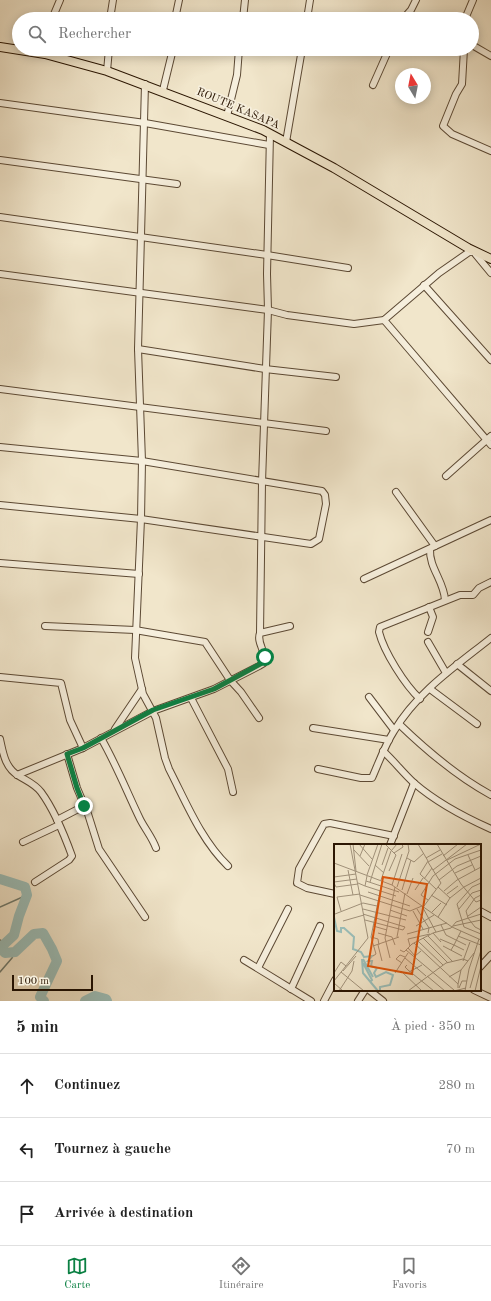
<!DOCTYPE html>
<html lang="fr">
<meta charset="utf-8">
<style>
body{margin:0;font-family:"Old Standard TT",serif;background:#f2f2f2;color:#222}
.compass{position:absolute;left:395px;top:68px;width:36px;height:36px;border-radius:50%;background:#fff;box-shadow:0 2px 10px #0003;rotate:350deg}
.scale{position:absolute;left:12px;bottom:10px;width:81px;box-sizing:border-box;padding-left:4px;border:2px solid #2a1502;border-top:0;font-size:11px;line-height:14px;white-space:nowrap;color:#2a1502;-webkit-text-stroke:3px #f6efdd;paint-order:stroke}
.stop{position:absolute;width:12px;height:12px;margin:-9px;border:3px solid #0b8043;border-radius:50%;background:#fff}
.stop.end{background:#0b8043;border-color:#fff;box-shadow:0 1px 4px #0008}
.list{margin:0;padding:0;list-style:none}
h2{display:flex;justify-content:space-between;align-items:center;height:52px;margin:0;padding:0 16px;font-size:17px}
h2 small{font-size:13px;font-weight:400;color:#767676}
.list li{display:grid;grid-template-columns:26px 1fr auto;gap:12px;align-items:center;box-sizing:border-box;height:64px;padding:0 16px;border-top:1px solid #e0e0e0}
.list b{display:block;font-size:15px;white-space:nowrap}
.list em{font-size:13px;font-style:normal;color:#767676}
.icon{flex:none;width:22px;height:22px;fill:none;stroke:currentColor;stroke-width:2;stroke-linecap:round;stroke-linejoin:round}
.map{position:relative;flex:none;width:491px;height:1001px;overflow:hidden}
.search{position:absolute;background:#fff;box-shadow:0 2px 10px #0003;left:12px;right:12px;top:12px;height:44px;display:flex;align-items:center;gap:10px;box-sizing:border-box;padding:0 14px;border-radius:22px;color:#767676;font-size:15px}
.sheet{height:244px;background:#fff}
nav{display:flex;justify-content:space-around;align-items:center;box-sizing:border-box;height:56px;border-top:1px solid #e0e0e0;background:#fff;font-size:11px;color:#767676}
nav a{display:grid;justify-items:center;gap:2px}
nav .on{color:#0b8043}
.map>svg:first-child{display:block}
</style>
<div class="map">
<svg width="491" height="1001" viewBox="0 0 491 1001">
<rect width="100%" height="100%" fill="#f1e6cb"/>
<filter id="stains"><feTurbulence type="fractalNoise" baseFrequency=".005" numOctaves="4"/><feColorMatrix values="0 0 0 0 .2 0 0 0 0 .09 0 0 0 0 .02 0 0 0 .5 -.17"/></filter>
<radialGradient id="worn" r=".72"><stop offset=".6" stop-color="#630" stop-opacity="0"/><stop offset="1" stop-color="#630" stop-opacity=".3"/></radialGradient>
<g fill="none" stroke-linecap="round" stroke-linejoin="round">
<g stroke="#6e7b70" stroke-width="1.5">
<path d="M0 907 27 895"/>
<path d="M0 940 5 943"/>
<path d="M0 972 12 958 15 952"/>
</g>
<g stroke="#9bbfba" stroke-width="10">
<path d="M0 879 25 887 27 895 19 916 14 935 0 948 5 953 15 952 34 934 43 933 52 949 57 961 40 997 44 1001"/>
<path d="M85 1001 95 996 106 999 107 1001"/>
</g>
<defs>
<g id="minor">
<path d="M52 19 60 0"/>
<path d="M110 19 113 0"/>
<path d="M175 19 179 0"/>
<path d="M243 19 245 0"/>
<path d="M307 19 310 0"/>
<path d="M403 19 411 10 416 0"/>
<path d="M465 19 473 0"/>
<path d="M472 45 491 56"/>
<path d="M464 49 462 84 456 94 443 126 452 134 491 151"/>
<path d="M107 71 109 49"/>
<path d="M145 84 138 349 142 461 141 519 135 658 143 694 156 718 165 758 169 769C186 802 201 840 228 866"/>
<path d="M373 85 389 49"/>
<path d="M163 90 173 49"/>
<path d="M0 103 145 123 269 145"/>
<path d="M227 116 237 75 239 49"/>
<path d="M286 142 302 49"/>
<path d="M0 160 177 184"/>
<path d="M0 217 267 255 348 268"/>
<path d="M0 274 268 310 287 315 354 324 384 320 439 273 472 250 491 273"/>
<path d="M424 285 491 360"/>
<path d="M384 320 491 445"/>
<path d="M138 349 265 369 336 377"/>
<path d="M0 389 326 431"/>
<path d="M0 447 142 461 322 491 325 495 326 504 319 539 311 544 141 519 0 505"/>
<path d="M446 476 491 436"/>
<path d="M396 492 435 546"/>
<path d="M430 549C429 568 444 581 445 600"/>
<path d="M0 563 139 574"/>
<path d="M364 579 491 520"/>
<path d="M45 626 135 630 205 642 230 680 241 692 259 718"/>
<path d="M428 632 433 617 429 607"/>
<path d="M260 633 262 482 268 310 267 274 270 134"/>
<path d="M428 642 446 673"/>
<path d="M457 664 491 691"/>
<path d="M0 677 61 683 70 720 83 748"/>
<path d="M430 689 477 724"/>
<path d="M369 697 394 730"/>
<path d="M191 698 228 769 233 792"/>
<path d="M420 699C405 685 384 652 379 632L380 627 460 595H473L479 588 491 582"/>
<path d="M399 724C427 751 456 776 491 795"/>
<path d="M313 728 389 740"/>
<path d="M115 729 142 689"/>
<path d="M101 738C116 764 127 792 140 819 145 829 152 837 156 848"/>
<path d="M0 739C3 753 5 768 19 776 27 781 35 784 41 792 55 811 64 834 72 856L69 860 35 882"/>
<path d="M383 751C394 761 403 773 414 783 436 802 464 817 491 829"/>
<path d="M67 754 77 788 88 814 99 849 145 917"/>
<path d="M318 769 361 778H372C379 762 385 745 394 731 417 692 456 666 491 638"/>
<path d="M17 775 83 748 153 711 214 689 259 666 264 663C267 652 256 643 260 633L290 626"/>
<path d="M57 820 84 806"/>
<path d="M23 842 59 825"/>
<path d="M390 845 414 783"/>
<path d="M335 894 307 888 297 883 299 869 324 824 330 823 394 836"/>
<path d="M480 911 491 917"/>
<path d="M244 960 311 1001"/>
<path d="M480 967 491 955"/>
<path d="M258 968 288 909"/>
<path d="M291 989 320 926"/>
<path d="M369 990 383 1001"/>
<path d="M474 990 491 998"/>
<path d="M324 1001 335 980"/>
<path d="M358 1001 365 990"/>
</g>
<path id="major" d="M0 47 45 54 107 71 263 130 334 168 468 248 491 259"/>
</defs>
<use href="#minor" stroke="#5c4934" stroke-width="8"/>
<use href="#major" stroke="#2a1502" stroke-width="10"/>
<use href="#minor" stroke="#f6efdd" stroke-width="6"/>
<use href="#major" stroke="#f1e6cb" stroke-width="8"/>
</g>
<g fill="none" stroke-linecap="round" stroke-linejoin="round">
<path stroke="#0b8043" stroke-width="5" d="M84 806 77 788 67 754 83 748 153 710 214 689 264 662 265 657"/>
</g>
<g text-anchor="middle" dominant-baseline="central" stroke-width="3.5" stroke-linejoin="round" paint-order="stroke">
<g font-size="11" fill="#2a1502" stroke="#f6efdd">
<text transform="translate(238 109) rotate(23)">ROUTE KASAPA</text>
</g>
</g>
<g transform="translate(334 844)">
<rect width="147" height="147" fill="#f1e6cb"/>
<path fill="none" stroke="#9bbfba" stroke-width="2" d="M0 73 3 87 7 88V84H10L20 93 19 105 27 108 30 113 38 112 34 117H38L37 122 43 124 40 129 42 133 52 128 59 131 56 141 46 143V147M28 115 29 129 44 147M29 115 39 133M29 119 38 136 36 138"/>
<path fill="none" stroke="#a1927b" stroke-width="1" d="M19 0 22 27M25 0 38 15M51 0 62 11 55 27M84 0 94 17 86 30 102 45M103 0 127 40 142 58 147 56M20 6 35 22M60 9 69 3 68 0M134 11 141 26M26 12 31 0M109 12 124 0M73 14 80 18 90 9M92 14 106 6M113 16 147 0M94 18 108 10M0 19 58 41 118 83 147 96M41 21 50 29M48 21 54 4M14 26 19 51M99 26 133 0M121 29 138 21M33 31 44 0M0 33 22 30M90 35 98 24M47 36 57 7 63 0M105 36 123 22 147 12M32 37 65 48M0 38 23 35M36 38 48 0M0 39 2 43 24 40M24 39 31 42 33 32M58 41 68 10M31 42 62 52M63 43 75 7 74 0M104 43 116 54M130 43 147 34M68 46 77 16M81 46 89 34M110 47 123 36 147 23M34 48 76 62M73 50 79 34M113 50 124 42M26 51 76 67 88 62 102 88M97 51 113 61M94 56 87 51 99 32 121 15 147 6M90 62 107 39 94 18M29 65 72 76M83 65 95 84 94 89M125 65 138 49 147 46M56 66 73 72M7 67 3 53 26 50M79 67 89 85M98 68 107 59M1 70 29 59 43 62M29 70 71 83 69 86 31 76M134 72 147 63M104 73 116 54 130 43M134 74 132 67 141 54 147 51M134 74 141 83 147 86M9 77 30 71M107 81 112 91 132 101M39 82 53 86M82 82 100 71M119 82 147 76M130 83 123 60 138 43 147 39M130 83 147 90M127 87 120 101 130 106M44 89 58 93 61 101M99 89 107 98M73 90 113 79M94 92 119 118M124 92 147 101M37 93 44 95 45 101M63 93 71 49M89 94 114 119M106 95 120 101 117 106M84 97 109 121M80 99 124 140V144M44 101 48 117M39 102 65 93M76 102 74 95 96 90M109 102 128 112M74 104 81 112 87 107M66 106 70 108 78 100 99 89 117 84 122 78 147 70M72 106 120 146M39 112 42 110 37 93 48 38M56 114 51 94 61 43M71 114 92 132M129 117 136 98M68 119 62 115 66 111 71 113M73 121 71 123 74 126 100 147M9 127 22 112M67 127 88 147M7 128 30 147M75 128 88 121M0 129 7 118 12 122M61 129 74 109M93 132 111 147M115 133 127 126M0 137 34 94 16 0M0 139 9 147M124 140 127 126 140 109M125 144 128 137H133M136 144 147 106M5 147 18 127 20 117M74 147 112 119 129 115 134 117M120 147 132 144M131 147 135 125 145 95M141 147 147 122"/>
<path fill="#de560c" fill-opacity="0.15" stroke="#de560c" stroke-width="2" d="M49 33 93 40 78 130 34 122Z"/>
<rect width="147" height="147" fill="none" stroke="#2a1502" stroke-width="2"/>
</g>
<rect width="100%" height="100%" filter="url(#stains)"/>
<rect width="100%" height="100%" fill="url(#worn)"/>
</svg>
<svg class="compass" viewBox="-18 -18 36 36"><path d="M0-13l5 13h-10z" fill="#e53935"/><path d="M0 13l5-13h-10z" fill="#767676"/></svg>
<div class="scale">100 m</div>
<div class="stop" style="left:265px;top:657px"></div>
<div class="stop end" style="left:84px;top:806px"></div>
<div class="search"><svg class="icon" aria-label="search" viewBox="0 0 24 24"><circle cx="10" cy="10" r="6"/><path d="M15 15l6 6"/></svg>Rechercher</div>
</div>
<section class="sheet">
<h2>5 min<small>À pied · 350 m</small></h2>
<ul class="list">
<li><svg class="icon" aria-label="ahead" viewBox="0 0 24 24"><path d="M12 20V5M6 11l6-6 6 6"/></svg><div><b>Continuez</b></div><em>280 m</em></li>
<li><svg class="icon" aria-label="left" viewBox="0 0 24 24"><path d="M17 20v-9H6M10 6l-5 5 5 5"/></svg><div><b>Tournez à gauche</b></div><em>70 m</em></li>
<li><svg class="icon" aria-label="arrive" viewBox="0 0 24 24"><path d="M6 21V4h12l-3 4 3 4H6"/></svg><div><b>Arrivée à destination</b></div></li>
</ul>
</section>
<nav>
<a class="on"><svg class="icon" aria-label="map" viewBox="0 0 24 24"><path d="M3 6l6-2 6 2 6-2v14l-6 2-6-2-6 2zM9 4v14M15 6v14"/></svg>Carte</a>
<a><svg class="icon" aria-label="directions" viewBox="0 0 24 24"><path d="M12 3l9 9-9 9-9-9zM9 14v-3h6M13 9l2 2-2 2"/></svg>Itinéraire</a>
<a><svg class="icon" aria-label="saved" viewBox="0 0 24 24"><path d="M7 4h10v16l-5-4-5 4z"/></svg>Favoris</a>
</nav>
